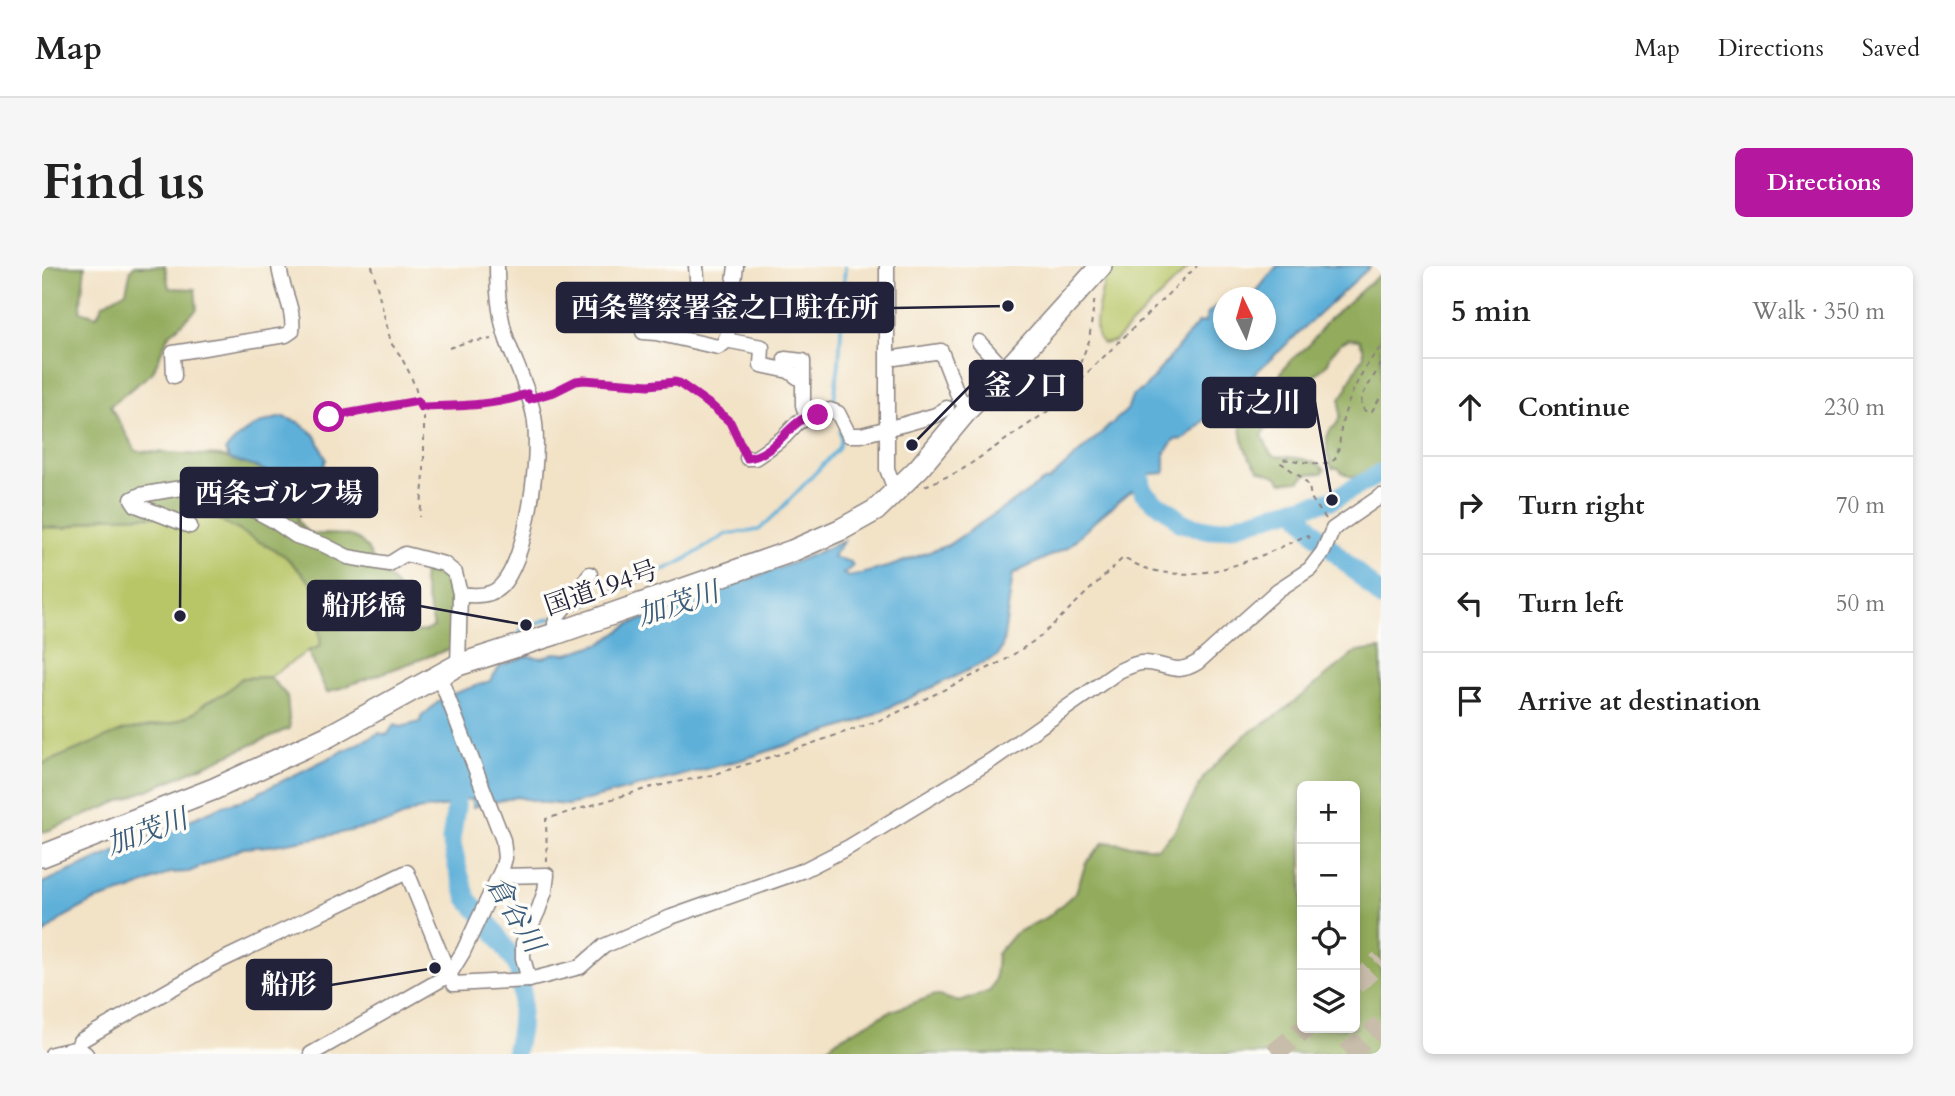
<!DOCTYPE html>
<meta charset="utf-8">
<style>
body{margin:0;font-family:Cardo,"Noto Serif JP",serif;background:#f6f6f6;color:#222}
.controls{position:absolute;right:21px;bottom:21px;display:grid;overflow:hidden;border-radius:10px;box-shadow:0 4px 10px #0003}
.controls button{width:63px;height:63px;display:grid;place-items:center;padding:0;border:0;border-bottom:2px solid #e0e0e0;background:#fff;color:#222;font:35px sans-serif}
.compass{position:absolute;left:1171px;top:21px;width:63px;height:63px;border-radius:50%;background:#fff;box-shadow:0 4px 10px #0003;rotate:355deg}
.stop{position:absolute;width:21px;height:21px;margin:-16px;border:5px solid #b5179e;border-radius:50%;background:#fff}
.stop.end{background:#b5179e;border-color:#fff;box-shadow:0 2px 7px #0008}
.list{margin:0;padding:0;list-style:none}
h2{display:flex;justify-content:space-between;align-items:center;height:91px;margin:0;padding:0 28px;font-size:30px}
h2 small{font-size:23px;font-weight:400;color:#767676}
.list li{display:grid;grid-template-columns:46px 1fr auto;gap:21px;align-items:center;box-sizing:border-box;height:98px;padding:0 28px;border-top:2px solid #e0e0e0}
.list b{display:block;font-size:26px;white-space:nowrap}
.list em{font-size:23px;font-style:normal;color:#767676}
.icon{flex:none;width:38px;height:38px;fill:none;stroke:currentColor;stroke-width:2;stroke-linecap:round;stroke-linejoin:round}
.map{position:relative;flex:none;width:1339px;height:788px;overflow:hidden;border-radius:10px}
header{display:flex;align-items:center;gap:42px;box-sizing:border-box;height:98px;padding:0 35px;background:#fff;border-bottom:2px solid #e0e0e0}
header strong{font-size:33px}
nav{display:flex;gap:38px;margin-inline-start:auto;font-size:24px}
.intro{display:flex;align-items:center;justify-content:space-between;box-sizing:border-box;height:168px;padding:0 42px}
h1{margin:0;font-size:49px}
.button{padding:18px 32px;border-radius:10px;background:#b5179e;color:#fff;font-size:24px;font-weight:700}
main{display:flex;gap:42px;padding:0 42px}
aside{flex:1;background:#fff;border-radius:10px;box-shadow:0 4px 10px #0003}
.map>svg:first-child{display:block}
</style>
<header>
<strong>Map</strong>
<nav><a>Map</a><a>Directions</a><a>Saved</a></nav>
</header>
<div class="intro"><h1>Find us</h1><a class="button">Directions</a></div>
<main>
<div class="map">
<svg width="1339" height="788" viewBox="0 0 1339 788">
<rect width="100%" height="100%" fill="#fdfcf7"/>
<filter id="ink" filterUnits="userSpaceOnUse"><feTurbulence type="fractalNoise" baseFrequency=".0143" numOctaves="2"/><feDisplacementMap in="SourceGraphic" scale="14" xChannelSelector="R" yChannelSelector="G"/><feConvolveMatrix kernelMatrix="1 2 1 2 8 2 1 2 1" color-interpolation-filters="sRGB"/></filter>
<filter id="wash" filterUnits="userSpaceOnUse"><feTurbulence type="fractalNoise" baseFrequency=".00686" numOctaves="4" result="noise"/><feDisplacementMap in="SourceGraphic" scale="28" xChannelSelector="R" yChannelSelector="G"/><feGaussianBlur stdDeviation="1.57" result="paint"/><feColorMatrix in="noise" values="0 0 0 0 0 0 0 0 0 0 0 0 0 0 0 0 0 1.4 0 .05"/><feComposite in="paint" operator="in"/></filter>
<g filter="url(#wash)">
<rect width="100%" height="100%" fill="#f2e2c6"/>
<g fill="#b9c668" stroke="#6e7452" stroke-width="2">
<path d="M1070 0H1148L1072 76 1061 78C1059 75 1056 72 1055 68 1051 57 1062 8 1070 0Z"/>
<path d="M169 249 243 290 272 320 279 380 266 385 228 411 200 412 183 427 163 437 154 446 131 457 82 465 0 498V261L23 262 63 251Z"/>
</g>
<g fill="#92ab5c" stroke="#5a664c" stroke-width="2" fill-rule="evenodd">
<path d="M0 0H43L38 45 55 50 61 38 84 25 89 3 93 0H123L127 22 153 23 155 43 126 70 111 106 68 140 94 185 178 190 217 202 243 214 250 231 257 237 256 255 266 267C299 272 321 258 333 301 358 317 365 332 355 360L364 367 383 365 392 361 381 317 382 307 388 301C391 301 397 301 400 303 418 313 412 362 413 381L285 427 266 385 279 380 272 320 243 290 169 249 63 251 23 262 0 261Z"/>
<path d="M1339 8V200C1324 209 1310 218 1296 202H1290L1285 187V171L1288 164 1294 159 1298 151V133L1305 123 1307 116 1322 89 1321 82 1317 74 1307 73 1299 77 1290 87 1286 97 1270 112 1244 144 1234 150 1220 169 1228 187 1233 190C1248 191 1273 192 1283 204L1280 207 1264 208 1257 215 1240 216 1234 210 1217 204 1207 191 1202 180 1198 155 1204 145 1232 121 1241 103 1250 93 1267 79 1285 55 1331 14Z"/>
<path d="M1339 383V788H777L796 773 847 746 893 729 918 736 948 725 953 713 955 688 972 668 1007 650 1034 626 1044 597 1062 576 1115 582 1132 566 1163 509 1203 469 1237 448 1314 386ZM1313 520V762H1260V520Z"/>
<path d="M228 411 245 430 248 462 125 516 0 567V498L82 464 131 457 154 446 163 437 183 427 200 412Z"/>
</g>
<g fill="#5eb0d9" stroke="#40698a" stroke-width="2">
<path d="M1235 0H1329L1142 173 1132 174 1123 186V207L1108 208 1096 223 1088 226 1054 254 1026 281 971 308 961 378 956 390 819 455 702 493 526 539 505 537 474 531 431 541 430 534 410 531 407 540 375 544 349 556 280 571 227 580 201 582 147 606 128 607 91 623 52 635 22 651 0 669V617L185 538 202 534 337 467 345 469 352 459 359 461 378 456 379 451 402 431 448 415 458 400 485 390 501 392 512 387 525 388 560 377 588 358 756 295 802 275C798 281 793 285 791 291L809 296 811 300 801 308 807 311 849 300 906 279 1002 215 1007 214 1085 144 1091 129 1102 123 1156 57 1163 56 1166 47 1174 40 1181 42 1182 74H1224V32L1210 31Z"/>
<path d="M241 151 256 156 274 170 284 193 275 225 269 236 257 237 250 231 243 214 217 202 188 193 183 185C200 165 215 156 241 151Z"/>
</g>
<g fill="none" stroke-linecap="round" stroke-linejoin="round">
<g stroke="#5eb0d9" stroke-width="3.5">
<path d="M791 141 797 97 803 0"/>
<path d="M526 346 637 297 685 268 717 264 735 247 796 183 799 174 798 165"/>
<path d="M476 372 479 363 509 352"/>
</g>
<g stroke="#5eb0d9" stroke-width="19">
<path d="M1098 194V204L1101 226 1113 236 1129 246 1139 257 1168 264 1189 261 1253 242 1290 234 1339 207"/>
<path d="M1253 242 1274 268 1335 326 1339 332"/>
<path d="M414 505V541L409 574 416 604 425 632 448 659 476 701 480 728 478 763 473 788"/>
</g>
</g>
</g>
<g filter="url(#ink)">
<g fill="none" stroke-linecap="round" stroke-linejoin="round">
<g stroke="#c8bcaa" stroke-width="21" stroke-dasharray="21 10" stroke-linecap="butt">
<path d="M1313 719 1339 694"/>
<path d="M1232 788 1264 762"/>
<path d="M1305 788 1339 759"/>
</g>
<defs>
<g id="minor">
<path d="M654 0 656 24"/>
<path d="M845 0V203L854 226"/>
<path d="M601 66 614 67 676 81 681 78 685 71 694 0"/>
<path d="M683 74 720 81 719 99 747 105 761 115"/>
<path d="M937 76 964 105"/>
<path d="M743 93 761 95V139L765 151"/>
<path d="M846 93 899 85 917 132 927 142"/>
<path d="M132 110 131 87 244 69 250 65C253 43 239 22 237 0"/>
<path d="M705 192H713L722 186 742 171 756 156 788 144 796 147 807 169H819L863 158 894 149 905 142"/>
<path d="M148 260 94 239 90 233 98 229 133 223 153 221 167 223 181 228 229 253 254 270 282 279 306 291 347 298 363 288 402 298 413 307 418 328 416 399"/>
<path d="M418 328C431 330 448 331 458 321 486 294 499 187 492 150 487 124 474 99 465 74 457 50 455 25 455 0"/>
<path d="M513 368V357L517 348 548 308"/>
<path d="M397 409 461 574 463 592 460 603 421 686 407 709 412 718 487 714 538 701 562 680 629 651 762 604 807 581 950 494 1077 405C1084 402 1091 398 1099 397 1123 395 1131 412 1156 396L1236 324 1268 303 1281 286 1291 263 1339 230"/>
<path d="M458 610 505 609 503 625 496 645 481 677V692L487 714"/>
<path d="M10 788 36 782"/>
<path d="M44 788 36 782 38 775 178 695 365 606 407 709 269 788"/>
</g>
<path id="highway" d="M0 590 172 523 285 471 416 399 513 368 750 285 800 263 834 244 877 202 927 142 964 105 1059 0"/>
</defs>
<use href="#minor" stroke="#8a8280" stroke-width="17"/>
<use href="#highway" stroke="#8a8280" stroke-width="24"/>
<g stroke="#8a8280" stroke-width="2" stroke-dasharray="5 5" stroke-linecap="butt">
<path d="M330 0 349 77 358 89 368 108 373 121 382 152V209L378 251"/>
<path d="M407 82 425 76 450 73"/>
<path d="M1339 98 1320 130 1319 140 1323 145H1330L1339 130"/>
<path d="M1027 125 1047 75 1053 30"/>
<path d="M501 129 534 115 542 114 607 119 637 117 671 141 688 157 701 182"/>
<path d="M380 141 449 136 475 132"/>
<path d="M287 151 376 135"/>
<path d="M883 220 918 205 1006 145 1155 0"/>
<path d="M1284 253 1269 232 1267 220 1259 211 1239 197V194C1255 191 1277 205 1292 194 1298 189 1298 165 1300 157 1307 130 1320 102 1339 81"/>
<path d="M505 596 504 553 610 521 670 509 751 484 844 452 963 394 998 371 1081 292C1089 296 1097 300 1106 303 1161 319 1216 292 1265 269L1270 277"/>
</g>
<use href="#minor" stroke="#fff" stroke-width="14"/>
<use href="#highway" stroke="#fff" stroke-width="21"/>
</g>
</g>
<g fill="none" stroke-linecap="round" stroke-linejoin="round" filter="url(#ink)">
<path stroke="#b5179e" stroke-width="9" d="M287 151 376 135 379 141C414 140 452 140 485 128L487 133 512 126 534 115 542 114 607 119 633 116 637 117 671 141 688 156 705 192C727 190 739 170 755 157 761 151 768 151 776 149"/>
</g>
<g text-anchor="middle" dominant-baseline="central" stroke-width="7" stroke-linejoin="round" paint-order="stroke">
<g font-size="26" fill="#22223b" stroke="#fdfcf7">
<text transform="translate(559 322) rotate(-19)">国道194号</text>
</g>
<g font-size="28" font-style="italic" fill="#3a5b7a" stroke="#fdfcf7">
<text transform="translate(636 338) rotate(-18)">加茂川</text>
<text transform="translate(105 566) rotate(-20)">加茂川</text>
<text transform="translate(473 648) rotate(59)">倉谷川</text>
</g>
</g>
<path fill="none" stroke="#22223b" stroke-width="2.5" d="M966 40L851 42M870 179L928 120M1290 234L1273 136M138 350L139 227M484 359L378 340M393 702L289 719"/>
<g fill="#22223b" stroke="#fdfcf7" stroke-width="2.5">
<circle cx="966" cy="40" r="7"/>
<circle cx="870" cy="179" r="7"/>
<circle cx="1290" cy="234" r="7"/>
<circle cx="138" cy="350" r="7"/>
<circle cx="484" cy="359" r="7"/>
<circle cx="393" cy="702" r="7"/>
</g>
<g fill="#22223b" stroke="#22223b" stroke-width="2.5">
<rect x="515" y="17" width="336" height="49" rx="7"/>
<rect x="928" y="95" width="112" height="49" rx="7"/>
<rect x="1161" y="112" width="112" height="49" rx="7"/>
<rect x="139" y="202" width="196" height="49" rx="7"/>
<rect x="266" y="315" width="112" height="49" rx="7"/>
<rect x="205" y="694" width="84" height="49" rx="7"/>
</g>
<g font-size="28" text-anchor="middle" font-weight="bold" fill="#fff">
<text x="683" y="51">西条警察署釜之口駐在所</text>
<text x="984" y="129">釜ノ口</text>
<text x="1217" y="146">市之川</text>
<text x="237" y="237">西条ゴルフ場</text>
<text x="322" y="349">船形橋</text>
<text x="247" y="728">船形</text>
</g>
</svg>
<div class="controls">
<button>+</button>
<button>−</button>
<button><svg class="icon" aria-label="locate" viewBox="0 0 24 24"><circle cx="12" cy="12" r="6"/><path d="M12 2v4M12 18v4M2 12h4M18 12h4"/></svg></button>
<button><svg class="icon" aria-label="layers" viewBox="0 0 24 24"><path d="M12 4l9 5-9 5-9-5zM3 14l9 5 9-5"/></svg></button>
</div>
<svg class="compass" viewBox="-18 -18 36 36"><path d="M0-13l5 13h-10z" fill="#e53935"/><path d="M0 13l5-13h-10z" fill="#767676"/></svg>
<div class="stop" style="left:287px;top:151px"></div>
<div class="stop end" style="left:776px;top:149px"></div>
</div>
<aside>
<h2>5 min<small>Walk · 350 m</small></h2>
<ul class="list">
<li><svg class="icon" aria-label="ahead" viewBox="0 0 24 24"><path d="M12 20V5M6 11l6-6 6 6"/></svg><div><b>Continue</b></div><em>230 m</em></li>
<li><svg class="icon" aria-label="right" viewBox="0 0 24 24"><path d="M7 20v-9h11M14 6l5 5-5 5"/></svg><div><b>Turn right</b></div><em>70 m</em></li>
<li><svg class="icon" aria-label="left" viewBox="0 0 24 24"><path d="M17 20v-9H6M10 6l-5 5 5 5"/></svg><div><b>Turn left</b></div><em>50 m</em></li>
<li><svg class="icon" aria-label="arrive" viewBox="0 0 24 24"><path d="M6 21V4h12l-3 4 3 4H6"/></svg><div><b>Arrive at destination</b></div></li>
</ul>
</aside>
</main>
